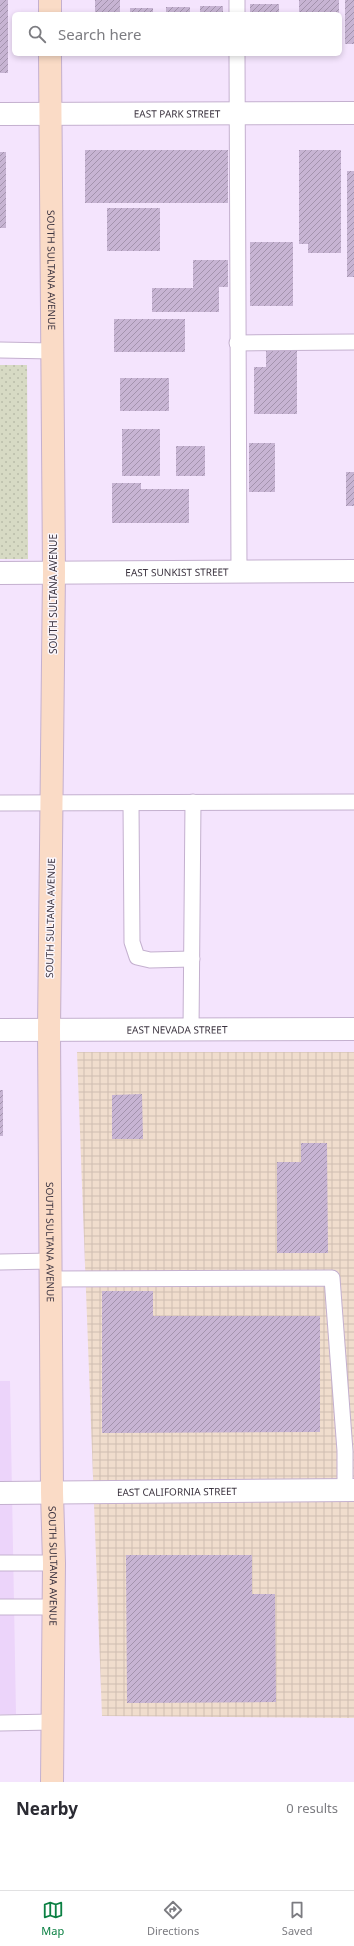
<!DOCTYPE html>
<style>
body{margin:0;font-family:"Noto Sans",sans-serif;background:#f2f2f3;color:#2b2b33}
.list{margin:0;padding:0;list-style:none}
h2{display:flex;justify-content:space-between;align-items:center;height:52px;margin:0;padding:0 16px;font-size:17px}
h2 small{font-size:13px;font-weight:400;color:#7c7c81}
.icon{flex:none;width:22px;height:22px;fill:none;stroke:currentColor;stroke-width:2;stroke-linecap:round;stroke-linejoin:round}
.map{position:relative;flex:none;width:354px;height:1782px;overflow:hidden}
.search{position:absolute;background:#fff;box-shadow:0 2px 6px #0003;left:12px;right:12px;top:12px;height:44px;display:flex;align-items:center;gap:10px;box-sizing:border-box;padding:0 14px;border-radius:6px;color:#7c7c81;font-size:15px}
.sheet{height:108px;background:#fff}
nav{display:flex;justify-content:space-around;align-items:center;box-sizing:border-box;height:56px;border-top:1px solid #e1e1e2;background:#fff;font-size:11px;color:#7c7c81}
nav a{display:grid;justify-items:center;gap:2px}
nav .on{color:#0b8043}
.map>svg:first-child{display:block}
</style>
<div class="map">
<svg width="354" height="1782" viewBox="0 0 354 1782">
<defs>
<pattern id="industrial-grid" width="8" height="8" patternUnits="userSpaceOnUse"><rect width="8" height="8" fill="#f0ddcd"/><path d="M0 4h8M4 0v8" fill="none" stroke="#cfbeb1"/></pattern>
<pattern id="park-dots" width="8" height="8" patternUnits="userSpaceOnUse"><rect width="8" height="8" fill="#d7dac4"/><path d="M2 2h.1M6 6h.1" fill="none" stroke="#b9bca9" stroke-width="1.8" stroke-linecap="round"/></pattern>
<pattern id="building-hatch" width="6" height="6" patternUnits="userSpaceOnUse"><rect width="6" height="6" fill="#c7b4d3"/><path d="M-1 1l2-2M0 6l6-6M5 7l2-2" fill="none" stroke="#a393ad"/></pattern>
</defs>
<rect width="100%" height="100%" fill="#f4e4fd"/>
<path fill="#ecd4fa" d="M0 1381H10L16 1714H0Z"/>
<path fill="url(#industrial-grid)" d="M77 1052H354V1718L102 1716Z"/>
<path fill="url(#park-dots)" d="M0 365H27L28 559H0Z"/>
<g fill="url(#building-hatch)">
<rect x="0" y="0" width="8" height="73"/>
<rect x="95" y="0" width="25" height="14"/>
<rect x="299" y="0" width="40" height="14"/>
<rect x="345" y="0" width="9" height="44"/>
<rect x="250" y="4" width="29" height="10"/>
<rect x="200" y="6" width="23" height="8"/>
<rect x="166" y="7" width="24" height="7"/>
<rect x="130" y="8" width="23" height="6"/>
<rect x="85" y="150" width="143" height="53"/>
<path d="M299 150H341V253H308V244H299Z"/>
<rect x="0" y="152" width="6" height="76"/>
<rect x="347" y="171" width="7" height="106"/>
<rect x="107" y="208" width="53" height="43"/>
<rect x="250" y="242" width="43" height="64"/>
<path d="M193 260H228V287H219V312H152V288H193Z"/>
<rect x="114" y="319" width="71" height="33"/>
<path d="M266 350H297V414H254V367H266Z"/>
<rect x="120" y="378" width="49" height="33"/>
<rect x="122" y="429" width="38" height="47"/>
<rect x="249" y="443" width="26" height="49"/>
<rect x="176" y="446" width="29" height="30"/>
<rect x="346" y="472" width="8" height="34"/>
<path d="M112 483H141V489H189V523H112Z"/>
<rect x="0" y="1090" width="3" height="46"/>
<path d="M142 1094 143 1139H112V1095Z"/>
<path d="M301 1143H327L328 1253H277V1162H301Z"/>
<path d="M102 1291H153V1316H320V1432L102 1433Z"/>
<path d="M126 1555H252V1594H275L276 1702 127 1703Z"/>
</g>
<g fill="none" stroke-linecap="round" stroke-linejoin="round">
<defs>
<g id="lane">
<path d="M237 14V0"/>
<path d="M237 54 239 571"/>
<path d="M237 343 354 342"/>
<path d="M0 350 52 351"/>
<path d="M0 803 354 802"/>
<path d="M131 803 132 942 137 957 150 960 192 959"/>
<path d="M191 1030 193 802"/>
<path d="M0 1262 51 1261"/>
<path d="M51 1279 332 1278 345 1451V1490"/>
<path d="M0 1563H54"/>
<path d="M0 1607H54"/>
<path d="M0 1723 53 1722"/>
</g>
<g id="street">
<path id="s1" d="M0 114 354 113"/>
<path id="s2" d="M0 573 354 571"/>
<path id="s3" d="M0 1030 354 1029"/>
<path id="s4" d="M0 1493 354 1490"/>
</g>
<g id="secondary">
<path d="M50 0V14"/>
<path id="s5" d="M50 54 54 572 49 1030 52 1492 54 1563 52 1782"/>
</g>
</defs>
<use href="#lane" stroke="#c4b0cf" stroke-width="17"/>
<use href="#street" stroke="#c4b0cf" stroke-width="24"/>
<use href="#secondary" stroke="#c4b0cf" stroke-width="24"/>
<use href="#lane" stroke="#fff" stroke-width="15"/>
<use href="#street" stroke="#fff" stroke-width="22"/>
<use href="#secondary" stroke="#fadbc6" stroke-width="22"/>
</g>
<g text-anchor="middle" dominant-baseline="central" stroke-width="3" stroke-linejoin="round" paint-order="stroke">
<g font-size="10" fill="#3b333f" stroke="#faf6fc">
<text stroke="none"><textPath href="#s1" startOffset="177">EAST PARK STREET</textPath></text>
<text stroke="none"><textPath href="#s5" startOffset="216">SOUTH SULTANA AVENUE</textPath></text>
<text stroke="none"><textPath href="#s2" startOffset="177">EAST SUNKIST STREET</textPath></text>
<text transform="translate(53 594) rotate(-90)">SOUTH SULTANA AVENUE</text>
<text transform="translate(50 918) rotate(-89)">SOUTH SULTANA AVENUE</text>
<text stroke="none"><textPath href="#s3" startOffset="177">EAST NEVADA STREET</textPath></text>
<text stroke="none"><textPath href="#s5" startOffset="1188">SOUTH SULTANA AVENUE</textPath></text>
<text stroke="none"><textPath href="#s4" startOffset="177">EAST CALIFORNIA STREET</textPath></text>
<text stroke="none"><textPath href="#s5" startOffset="1512">SOUTH SULTANA AVENUE</textPath></text>
</g>
</g>
</svg>
<div class="search"><svg class="icon" aria-label="search" viewBox="0 0 24 24"><circle cx="10" cy="10" r="6"/><path d="M15 15l6 6"/></svg>Search here</div>
</div>
<section class="sheet">
<h2>Nearby<small>0 results</small></h2>
<ul class="list">
</ul>
</section>
<nav>
<a class="on"><svg class="icon" aria-label="map" viewBox="0 0 24 24"><path d="M3 6l6-2 6 2 6-2v14l-6 2-6-2-6 2zM9 4v14M15 6v14"/></svg>Map</a>
<a><svg class="icon" aria-label="directions" viewBox="0 0 24 24"><path d="M12 3l9 9-9 9-9-9zM9 14v-3h6M13 9l2 2-2 2"/></svg>Directions</a>
<a><svg class="icon" aria-label="saved" viewBox="0 0 24 24"><path d="M7 4h10v16l-5-4-5 4z"/></svg>Saved</a>
</nav>
